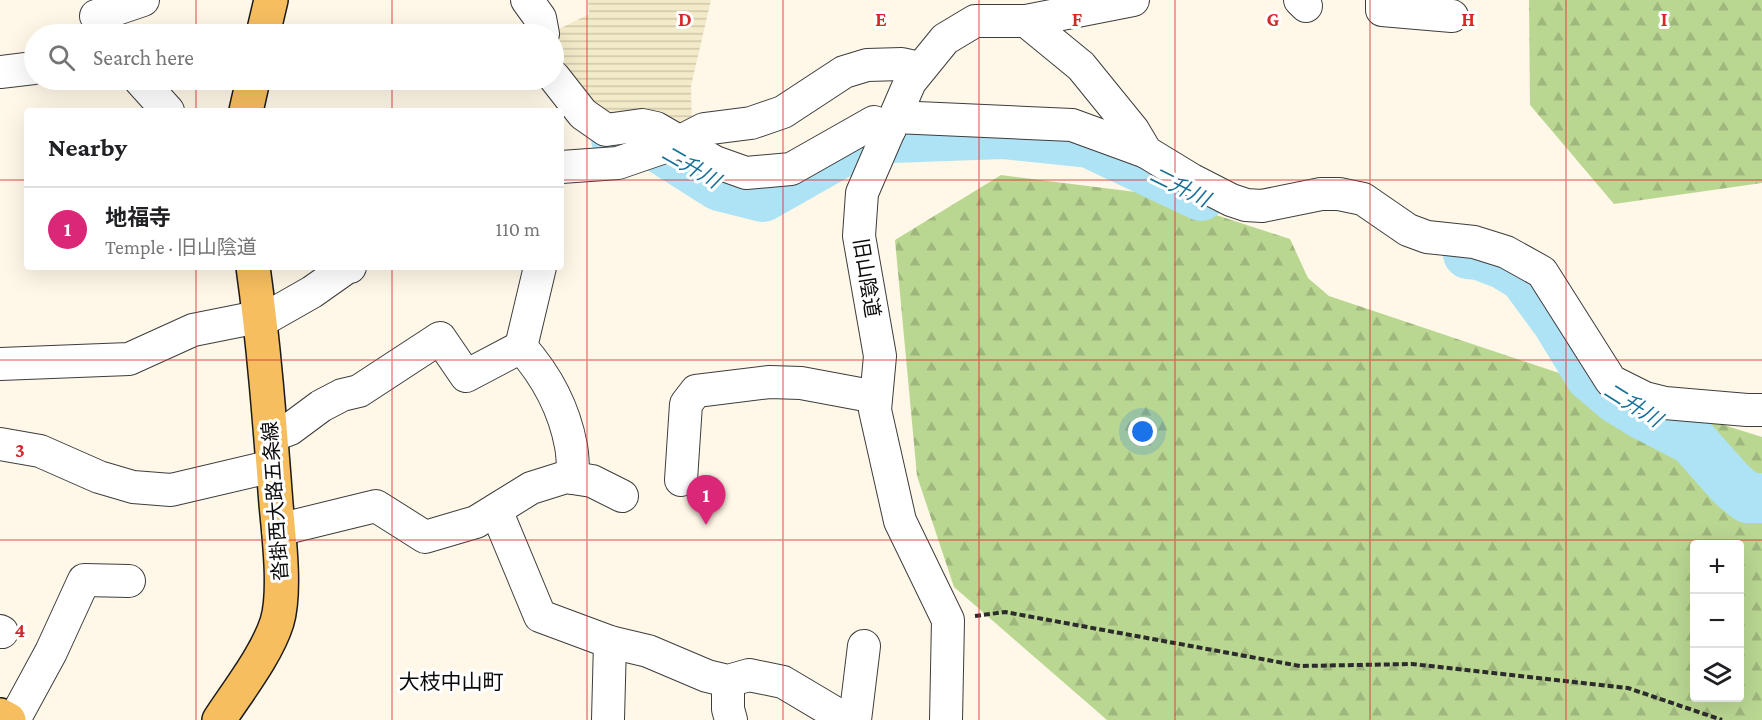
<!DOCTYPE html>
<meta charset="utf-8">
<style>
body{margin:0;font-family:"Crimson Pro","Noto Sans JP",serif;background:#f2f2f2;color:#202124}
.controls{position:absolute;right:18px;bottom:18px;display:grid;overflow:hidden;border-radius:6px;box-shadow:0 6px 24px #0002}
.controls button{width:54px;height:54px;display:grid;place-items:center;padding:0;border:0;border-bottom:2px solid #e0e0e0;background:#fff;color:#202124;font:30px sans-serif}
.you{position:absolute;left:1143px;top:432px;width:21px;height:21px;margin:-15px;border:4px solid #fff;border-radius:50%;background:#1a73e8;box-shadow:0 0 0 9px #1a73e833}
.badge{display:grid;place-items:center;width:39px;height:39px;border-radius:50%;background:#db2777;color:#fff;font-size:20px;font-weight:700}
.pin{position:absolute;translate:-50% -50px;filter:drop-shadow(0 2px 3px #0008)}
.pin::after{content:'';position:absolute;top:32px;width:21px;height:18px;background:inherit;clip-path:polygon(0 0,100% 0,50% 100%)}
.list{margin:0;padding:0;list-style:none}
h2{display:flex;justify-content:space-between;align-items:center;height:78px;margin:0;padding:0 24px;font-size:26px}
h2 small{font-size:20px;font-weight:400;color:#757577}
.list li{display:grid;grid-template-columns:39px 1fr auto;gap:18px;align-items:center;box-sizing:border-box;height:84px;padding:0 24px;border-top:2px solid #e0e0e0}
.list b{display:block;font-size:22px;white-space:nowrap}
.list p{margin:0;font-size:20px;white-space:nowrap;color:#757577}
.list em{font-size:20px;font-style:normal;color:#757577}
.icon{flex:none;width:33px;height:33px;fill:none;stroke:currentColor;stroke-width:2;stroke-linecap:round;stroke-linejoin:round}
.map{position:relative;flex:none;width:1762px;height:720px;overflow:hidden}
.search{position:absolute;background:#fff;box-shadow:0 6px 24px #0002;left:24px;top:24px;width:540px;height:66px;display:flex;align-items:center;gap:15px;box-sizing:border-box;padding:0 21px;border-radius:33px;color:#757577;font-size:22px}
.panel{position:absolute;background:#fff;box-shadow:0 6px 24px #0002;left:24px;top:108px;width:540px;height:162px;border-radius:6px}
.map>svg:first-child{display:block}
</style>
<div class="map">
<svg width="1762" height="720" viewBox="0 0 1762 720">
<defs>
<pattern id="farmland-rules" width="6" height="5" patternUnits="userSpaceOnUse" patternTransform="scale(1.5)"><rect width="6" height="5" fill="#f3eac9"/><path d="M0 2.5h6" fill="none" stroke="#cfc7ab"/></pattern>
<pattern id="forest-firs" width="22" height="20" patternUnits="userSpaceOnUse" patternTransform="scale(1.5)"><rect width="22" height="20" fill="#bad792"/><path d="M5 1l3.5 6h-7zM16 11l3.5 6h-7z" fill="#9fb77d"/></pattern>
</defs>
<rect width="100%" height="100%" fill="#fff7e7"/>
<path fill="url(#farmland-rules)" d="M588 0H711L691 86 692 127 610 120 554 66V34L551 33 589 14Z"/>
<g fill="url(#forest-firs)" fill-rule="evenodd">
<path d="M1529 0H1762V183L1614 204 1530 105Z"/>
<path d="M1001 175 1152 194 1290 239 1308 278 1329 296 1553 371 1762 437V720H1107L954 587 917 476 895 240ZM1694 544H1740V698H1694Z"/>
</g>
<g fill="none" stroke-linecap="round" stroke-linejoin="round">
<g stroke="#ade3f5" stroke-width="50">
<path d="M616 139H645L719 186 763 197 865 139 1003 134 1089 143 1201 196"/>
<path d="M1468 254 1479 255 1503 264 1524 277 1557 322 1590 376 1617 399 1640 413 1692 440 1732 485 1748 498H1762"/>
</g>
<defs>
<g id="minor">
<path d="M527 0 540 18 543 34"/>
<path d="M1300 0 1306 6"/>
<path d="M1382 0V10L1452 16"/>
<path d="M96 16 143 0"/>
<path d="M1026 21 1081 66 1133 130 1146 152 1192 180 1231 200 1246 205 1262 206 1321 194H1339L1363 199 1408 230 1427 237 1474 242 1506 252 1542 272 1611 381 1645 398 1665 403 1747 410H1762"/>
<path d="M0 72 34 68"/>
<path d="M554 77 583 114 606 130 642 125 656 128 715 162 746 173 791 169 874 122 890 129"/>
<path d="M140 80 168 111"/>
<path d="M895 117 1072 125 1146 152"/>
<path d="M561 167 618 163 679 142 704 129 751 123 783 112 844 72 867 65 902 64 920 68"/>
<path d="M540 267 521 347C546 375 564 408 571 446 573 456 573 468 573 478"/>
<path d="M0 364 129 359 193 330 248 319 261 321 312 292 346 268 350 267"/>
<path d="M271 436 290 429 321 406 342 395 359 391 440 338 466 376 521 347"/>
<path d="M0 444 40 451 99 477 133 487 171 490 273 466"/>
<path d="M681 480 686 404 696 391 770 382 801 383 876 397"/>
<path d="M496 510 540 616 610 642 648 651 707 676 728 681 749 675 783 682 847 720"/>
<path d="M278 530 376 506 425 537 476 522 531 488 566 477 592 481 622 496"/>
<path d="M0 631 2 632"/>
<path d="M728 681V709L731 720"/>
<path d="M14 720 51 652 84 580 129 581"/>
<path d="M608 720 610 642"/>
<path d="M855 720 864 646"/>
<path d="M946 720 948 620 900 521 875 410 880 356 859 236 862 193 910 82 945 39 975 21H1026L1133 0"/>
</g>
<g id="major">
<path d="M263 34 271 0"/>
<path d="M246 111 253 80"/>
<path d="M0 715 9 720"/>
<path d="M219 720C238 691 267 654 277 622 286 592 279 536 276 504 270 425 264 345 253 267"/>
</g>
</defs>
<use href="#minor" stroke="#3d3d3d" stroke-width="34"/>
<use href="#major" stroke="#1b1b1b" stroke-width="36"/>
<path stroke="#2c2c2c" stroke-width="4" stroke-dasharray="6 3" stroke-linecap="butt" d="M975 616 1005 612 1300 666 1412 664 1628 688 1722 720"/>
<use href="#minor" stroke="#fff" stroke-width="32"/>
<use href="#major" stroke="#f6be5f" stroke-width="33"/>
</g>
<path fill="none" stroke="#d62828" stroke-width="1.5" stroke-opacity="0.55" d="M196 0V34M392 0V34M587 0V720M783 0V720M979 0V720M1175 0V720M1370 0V720M1566 0V720M196 80V111M392 80V111M0 180H27M561 180H1762M196 267V720M392 267V720M0 360H1762M0 540H1762"/>
<g text-anchor="middle" dominant-baseline="central" stroke-width="6" stroke-linejoin="round" paint-order="stroke">
<g font-size="20" fill="#0a0a0a" stroke="#fff">
<text transform="translate(867 278) rotate(81)">旧山陰道</text>
<text transform="translate(275 501) rotate(-94)">沓掛西大路五条線</text>
</g>
<g font-size="21" font-style="italic" fill="#177097" stroke="#fff">
<text transform="translate(691 167) rotate(30)">二升川</text>
<text transform="translate(1180 187) rotate(26)">二升川</text>
<text transform="translate(1633 405) rotate(32)">二升川</text>
</g>
<g font-size="21" fill="#0a0a0a" stroke="#fff">
<text x="451" y="682">大枝中山町</text>
</g>
</g>
<g font-size="20" text-anchor="middle" font-weight="bold" fill="#d62828" stroke="#fff" stroke-width="6" stroke-linejoin="round" paint-order="stroke">
<text x="685" y="26">D</text>
<text x="881" y="26">E</text>
<text x="1077" y="26">F</text>
<text x="1273" y="26">G</text>
<text x="1468" y="26">H</text>
<text x="1664" y="26">I</text>
<text x="20" y="457">3</text>
<text x="20" y="637">4</text>
</g>
</svg>
<div class="controls">
<button>+</button>
<button>−</button>
<button><svg class="icon" aria-label="layers" viewBox="0 0 24 24"><path d="M12 4l9 5-9 5-9-5zM3 14l9 5 9-5"/></svg></button>
</div>
<div class="you"></div>
<div class="pin badge" style="left:706px;top:525px">1</div>
<div class="search"><svg class="icon" aria-label="search" viewBox="0 0 24 24"><circle cx="10" cy="10" r="6"/><path d="M15 15l6 6"/></svg>Search here</div>
<section class="panel">
<h2>Nearby<small></small></h2>
<ul class="list">
<li><span class="badge">1</span><div><b>地福寺</b><p>Temple · 旧山陰道</p></div><em>110 m</em></li>
</ul>
</section>
</div>
